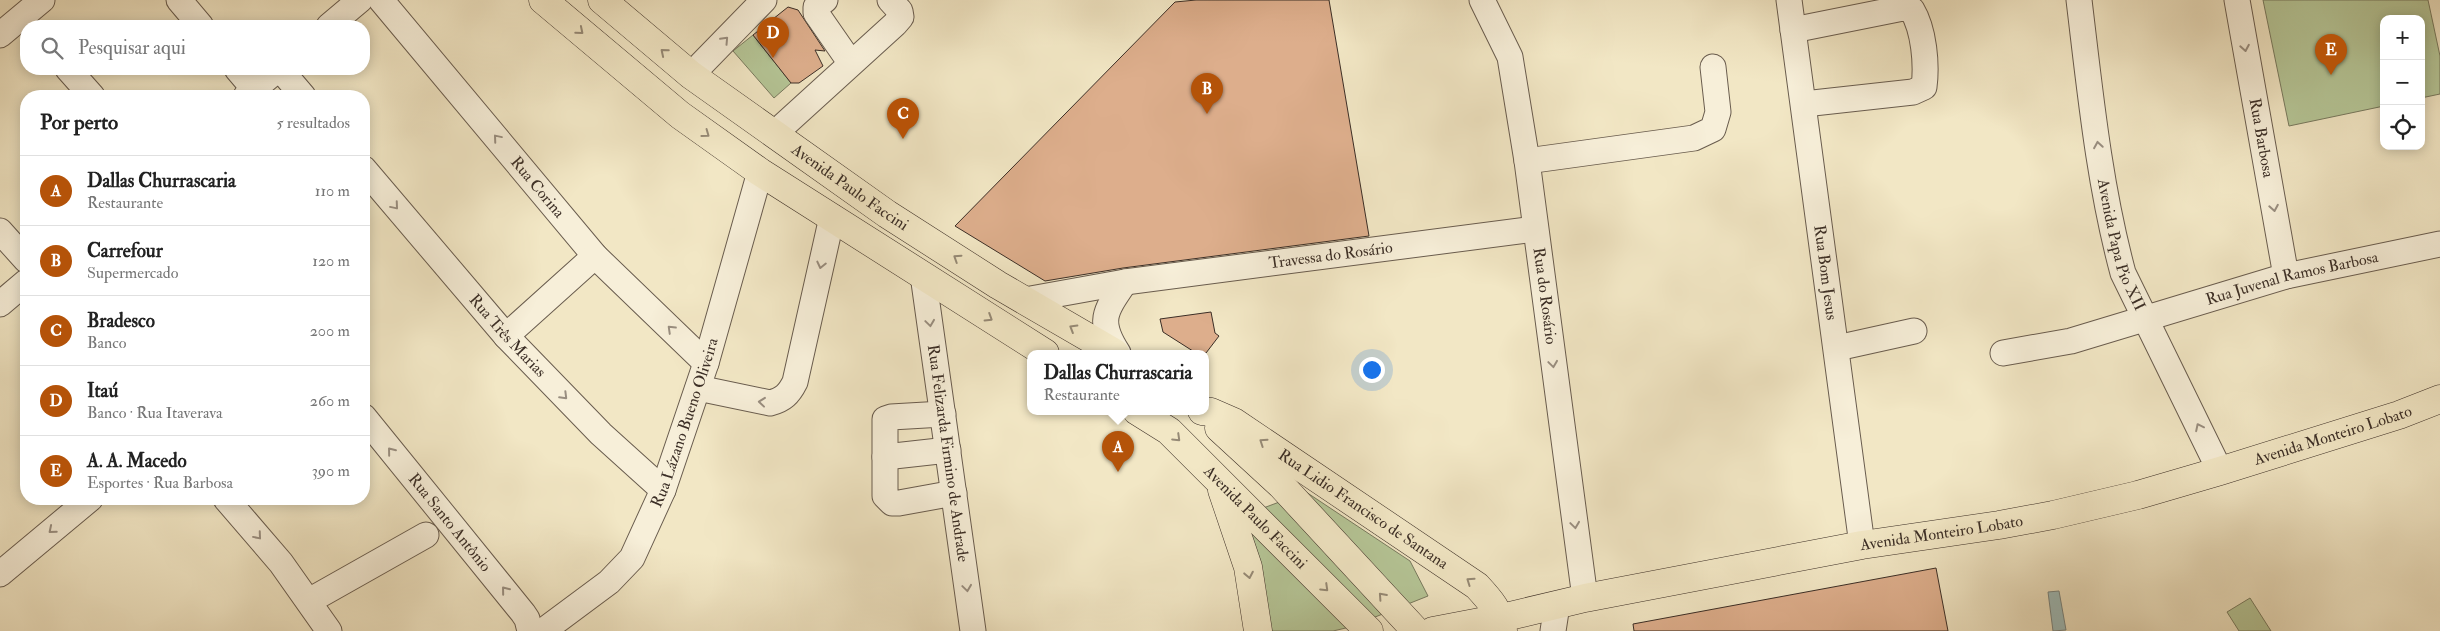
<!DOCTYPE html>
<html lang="pt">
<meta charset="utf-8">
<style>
body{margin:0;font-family:"IM FELL Double Pica",serif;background:#f2f2f2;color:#222}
.controls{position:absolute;right:15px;top:15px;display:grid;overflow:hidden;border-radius:10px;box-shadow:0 2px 12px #0003}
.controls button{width:45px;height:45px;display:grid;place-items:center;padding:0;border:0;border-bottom:1px solid #e0e0e0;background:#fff;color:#222;font:25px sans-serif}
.you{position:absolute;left:1371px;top:369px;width:18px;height:18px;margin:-12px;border:4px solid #fff;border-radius:50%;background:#1a73e8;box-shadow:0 0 0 8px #1a73e833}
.badge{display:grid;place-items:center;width:32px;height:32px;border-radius:50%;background:#b45309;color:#fff;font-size:16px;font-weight:700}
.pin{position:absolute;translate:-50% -41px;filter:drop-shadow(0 1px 2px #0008)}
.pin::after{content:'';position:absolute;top:26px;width:18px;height:15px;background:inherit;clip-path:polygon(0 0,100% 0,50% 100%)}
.popup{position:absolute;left:1027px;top:350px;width:182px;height:65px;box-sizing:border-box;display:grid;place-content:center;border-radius:10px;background:#fff;filter:drop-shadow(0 1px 4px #0005);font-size:16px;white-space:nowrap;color:#767676}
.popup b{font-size:19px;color:#222}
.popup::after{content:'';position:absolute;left:50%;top:100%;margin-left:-10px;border:10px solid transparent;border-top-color:#fff}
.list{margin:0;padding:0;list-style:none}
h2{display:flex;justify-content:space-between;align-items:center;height:65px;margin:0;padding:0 20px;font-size:21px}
h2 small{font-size:16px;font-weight:400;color:#767676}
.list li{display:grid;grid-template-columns:32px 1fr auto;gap:15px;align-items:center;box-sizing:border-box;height:70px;padding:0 20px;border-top:1px solid #e0e0e0}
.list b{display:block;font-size:19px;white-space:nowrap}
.list p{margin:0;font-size:16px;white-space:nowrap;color:#767676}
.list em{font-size:16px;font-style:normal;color:#767676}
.icon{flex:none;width:28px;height:28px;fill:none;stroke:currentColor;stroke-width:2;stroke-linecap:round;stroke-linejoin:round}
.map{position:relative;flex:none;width:2440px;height:631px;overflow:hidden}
.search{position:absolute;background:#fff;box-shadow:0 2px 12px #0003;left:20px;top:20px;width:350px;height:55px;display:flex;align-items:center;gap:12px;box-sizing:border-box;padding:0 18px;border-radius:20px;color:#767676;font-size:19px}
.panel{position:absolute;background:#fff;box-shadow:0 2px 12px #0003;left:20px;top:90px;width:350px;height:415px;border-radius:20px}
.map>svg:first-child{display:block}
</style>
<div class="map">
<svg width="2440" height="631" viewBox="0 0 2440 631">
<rect width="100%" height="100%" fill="#f2e7c5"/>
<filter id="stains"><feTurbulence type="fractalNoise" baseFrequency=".004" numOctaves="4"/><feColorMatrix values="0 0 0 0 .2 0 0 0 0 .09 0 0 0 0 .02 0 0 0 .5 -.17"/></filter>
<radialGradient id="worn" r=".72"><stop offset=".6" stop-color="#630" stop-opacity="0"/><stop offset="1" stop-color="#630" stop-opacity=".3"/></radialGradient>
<g fill="#b6c798" stroke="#787a5f">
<path d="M2263 0H2428L2440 56V94L2421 98V19H2384V106L2289 126Z"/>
<path d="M753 35 791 83 774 98 733 51Z"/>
<path d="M1306 492 1410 561 1428 596 1350 627 1333 631H1270L1263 575 1242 516Z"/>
<path d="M2250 598 2271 631H2239L2227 612Z"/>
</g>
<path fill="#9ebebd" stroke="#768481" d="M2059 591 2066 630 2053 631 2048 592Z"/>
<g fill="#ddae8c" stroke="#3b2e26">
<path d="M1196 0H1329L1369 236 1123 268 1045 281 955 226 1175 2Z"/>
<path d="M788 7 798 10 825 51 815 50 823 66 799 83H791L753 35Z"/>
<path d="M1211 312 1215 333 1219 336 1206 353H1196L1163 332 1160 319Z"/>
<path d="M1936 568 1948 631H1634L1633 624Z"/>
</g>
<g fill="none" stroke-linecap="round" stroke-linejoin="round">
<defs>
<g id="minor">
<path d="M179 0 201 26"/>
<path id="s1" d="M381 0 595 256 706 363"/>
<path d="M825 0 816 7V13L850 62"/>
<path id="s2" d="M1482 0 1510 57 1527 161 1585 598"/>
<path id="s3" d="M1789 0 1862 545"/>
<path id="s4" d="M2079 0C2090 91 2099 184 2123 273L2220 471"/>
<path id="s5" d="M2237 0 2286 276"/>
<path d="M329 26 360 0"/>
<path d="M1793 30 1903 8 1912 10C1924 30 1927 64 1924 87L1913 92 1804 104"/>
<path d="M0 35 42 0"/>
<path d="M68 69 92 96"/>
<path d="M237 69 254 89"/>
<path d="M280 69 303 96"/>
<path d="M691 75 764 0"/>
<path d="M246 96 278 69"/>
<path d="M774 134 895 24 901 17 900 11 890 0"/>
<path d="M1527 161 1694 138 1713 129 1718 112 1713 67"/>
<path id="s6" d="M364 169 506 336 601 434 663 490"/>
<path d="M0 231 26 260"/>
<path id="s7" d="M923 275 973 631"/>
<path id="s8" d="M1025 300 1125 282 1535 229"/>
<path d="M0 304 26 282"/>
<path d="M506 336 595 256"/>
<path d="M1837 348 1914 331"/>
<path d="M1118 353C1097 321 1105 311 1125 282"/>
<path id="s9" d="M2003 353 2071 341 2286 276 2440 244"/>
<path d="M698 388 770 403C783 400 789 394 795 382L832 217"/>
<path d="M943 414 891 417 885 419V496L892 503H899L954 493"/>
<path id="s10" d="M364 417 523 613 527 619 530 631"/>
<path d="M885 457 948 450"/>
<path d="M226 499 281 563 329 631"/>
<path d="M0 574 90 499"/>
<path d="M309 601 426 535"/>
<path id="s11" d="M543 631 609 582 632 558 663 490 706 363 760 172"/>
<path d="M1553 631 1557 605"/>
</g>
<g id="major">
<path d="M543 0 680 115 760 172 1045 353"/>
<path id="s12" d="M602 0 691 75 887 214 998 285 1115 353"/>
<path id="s13" d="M1137 411 1169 431 1369 631"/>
<path id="s14" d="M1202 411 1211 412 1234 422 1477 586C1490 600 1500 611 1503 631"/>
<path d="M1219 428 1281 485 1416 631"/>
<path d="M1222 490 1248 567 1258 631"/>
<path id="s15" d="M1433 631 1501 618 1585 598 1862 545 1999 525 2053 515 2138 495 2220 471 2399 415 2440 399"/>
</g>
</defs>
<use href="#minor" stroke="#695c4e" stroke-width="27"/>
<use href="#major" stroke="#3b2e26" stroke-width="29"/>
<use href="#minor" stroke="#f7efd9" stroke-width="25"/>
<use href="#major" stroke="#f2e7c5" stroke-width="28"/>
</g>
<defs><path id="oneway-chevron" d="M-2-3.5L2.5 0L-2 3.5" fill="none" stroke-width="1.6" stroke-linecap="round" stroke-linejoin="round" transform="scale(1.25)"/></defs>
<g stroke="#968a76">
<use href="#oneway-chevron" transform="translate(580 31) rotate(40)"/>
<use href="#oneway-chevron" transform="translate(664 52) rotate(-140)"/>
<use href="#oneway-chevron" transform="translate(706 134) rotate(36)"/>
<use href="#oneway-chevron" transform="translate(957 258) rotate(-147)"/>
<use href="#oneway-chevron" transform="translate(989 318) rotate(32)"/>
<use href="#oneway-chevron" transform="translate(1073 328) rotate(-149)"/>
<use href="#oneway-chevron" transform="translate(1177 438) rotate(44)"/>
<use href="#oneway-chevron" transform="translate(1263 442) rotate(-146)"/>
<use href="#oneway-chevron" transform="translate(1249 575) rotate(79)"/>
<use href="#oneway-chevron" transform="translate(1470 581) rotate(-145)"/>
<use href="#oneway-chevron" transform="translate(1325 588) rotate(44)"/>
<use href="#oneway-chevron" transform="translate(1382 596) rotate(-132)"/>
</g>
<g stroke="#998e80">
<use href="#oneway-chevron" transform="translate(725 40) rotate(-47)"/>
<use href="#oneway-chevron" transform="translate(2245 48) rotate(80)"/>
<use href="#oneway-chevron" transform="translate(497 138) rotate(-130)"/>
<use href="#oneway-chevron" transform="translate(2098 145) rotate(-99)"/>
<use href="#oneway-chevron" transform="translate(395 206) rotate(50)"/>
<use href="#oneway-chevron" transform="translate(2274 208) rotate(80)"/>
<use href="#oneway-chevron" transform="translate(821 265) rotate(103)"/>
<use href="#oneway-chevron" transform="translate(930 323) rotate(82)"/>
<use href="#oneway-chevron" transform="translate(671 329) rotate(-136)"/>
<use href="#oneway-chevron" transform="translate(1553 364) rotate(82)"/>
<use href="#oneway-chevron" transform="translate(564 396) rotate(45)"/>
<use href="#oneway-chevron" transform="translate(762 402) rotate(-174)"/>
<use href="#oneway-chevron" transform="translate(2199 427) rotate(-116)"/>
<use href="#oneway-chevron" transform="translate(391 451) rotate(-129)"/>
<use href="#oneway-chevron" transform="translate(1575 525) rotate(82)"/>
<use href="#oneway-chevron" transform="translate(52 530) rotate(140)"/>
<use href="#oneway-chevron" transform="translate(258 536) rotate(50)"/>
<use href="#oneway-chevron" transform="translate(967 588) rotate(82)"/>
<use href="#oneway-chevron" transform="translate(505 590) rotate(-129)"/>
</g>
<g text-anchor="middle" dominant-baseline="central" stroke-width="4" stroke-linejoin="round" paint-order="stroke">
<g font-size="16" fill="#3b2e26" stroke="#f7efd9">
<text stroke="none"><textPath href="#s5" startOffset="140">Rua Barbosa</textPath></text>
<text stroke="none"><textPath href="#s1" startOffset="244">Rua Corina</textPath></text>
<text stroke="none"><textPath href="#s12" startOffset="311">Avenida Paulo Faccini</textPath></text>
<text stroke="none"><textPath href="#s4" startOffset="249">Avenida Papa Pio XII</textPath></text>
<text stroke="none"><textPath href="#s8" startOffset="309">Travessa do Rosário</textPath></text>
<text stroke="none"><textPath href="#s3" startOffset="275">Rua Bom Jesus</textPath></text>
<text stroke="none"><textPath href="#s9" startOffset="299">Rua Juvenal Ramos Barbosa</textPath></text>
<text stroke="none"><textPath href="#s2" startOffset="305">Rua do Rosário</textPath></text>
<text stroke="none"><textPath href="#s6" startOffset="220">Rua Três Marias</textPath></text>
<text stroke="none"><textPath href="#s11" startOffset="261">Rua Lázano Bueno Oliveira</textPath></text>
<text stroke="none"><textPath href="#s15" startOffset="922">Avenida Monteiro Lobato</textPath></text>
<text stroke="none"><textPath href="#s7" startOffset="180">Rua Felizarda Firmino de Andrade</textPath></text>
<text stroke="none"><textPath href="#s14" startOffset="190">Rua Lidio Francisco de Santana</textPath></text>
<text stroke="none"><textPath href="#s13" startOffset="160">Avenida Paulo Faccini</textPath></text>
<text stroke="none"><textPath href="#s10" startOffset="136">Rua Santo Antônio</textPath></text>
<text stroke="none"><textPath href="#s15" startOffset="518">Avenida Monteiro Lobato</textPath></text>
</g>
</g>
<rect width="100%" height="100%" filter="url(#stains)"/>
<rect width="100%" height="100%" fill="url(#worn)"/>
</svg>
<div class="controls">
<button>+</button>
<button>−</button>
<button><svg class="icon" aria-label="locate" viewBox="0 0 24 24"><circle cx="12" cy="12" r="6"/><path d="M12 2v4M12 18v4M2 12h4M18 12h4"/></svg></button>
</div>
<div class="you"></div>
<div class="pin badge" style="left:1118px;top:472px">A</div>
<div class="popup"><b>Dallas Churrascaria</b>Restaurante</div>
<div class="pin badge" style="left:1207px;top:114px">B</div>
<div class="pin badge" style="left:903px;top:139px">C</div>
<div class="pin badge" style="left:773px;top:58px">D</div>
<div class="pin badge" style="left:2331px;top:75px">E</div>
<div class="search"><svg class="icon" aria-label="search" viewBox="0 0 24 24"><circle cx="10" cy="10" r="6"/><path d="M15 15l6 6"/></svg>Pesquisar aqui</div>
<section class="panel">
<h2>Por perto<small>5 resultados</small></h2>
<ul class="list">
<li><span class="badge">A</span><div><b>Dallas Churrascaria</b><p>Restaurante</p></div><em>110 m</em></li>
<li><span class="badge">B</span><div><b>Carrefour</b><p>Supermercado</p></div><em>120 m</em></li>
<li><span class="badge">C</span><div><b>Bradesco</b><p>Banco</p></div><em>200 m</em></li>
<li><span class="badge">D</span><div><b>Itaú</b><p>Banco · Rua Itaverava</p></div><em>260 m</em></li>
<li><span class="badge">E</span><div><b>A. A. Macedo</b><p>Esportes · Rua Barbosa</p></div><em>390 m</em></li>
</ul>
</section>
</div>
